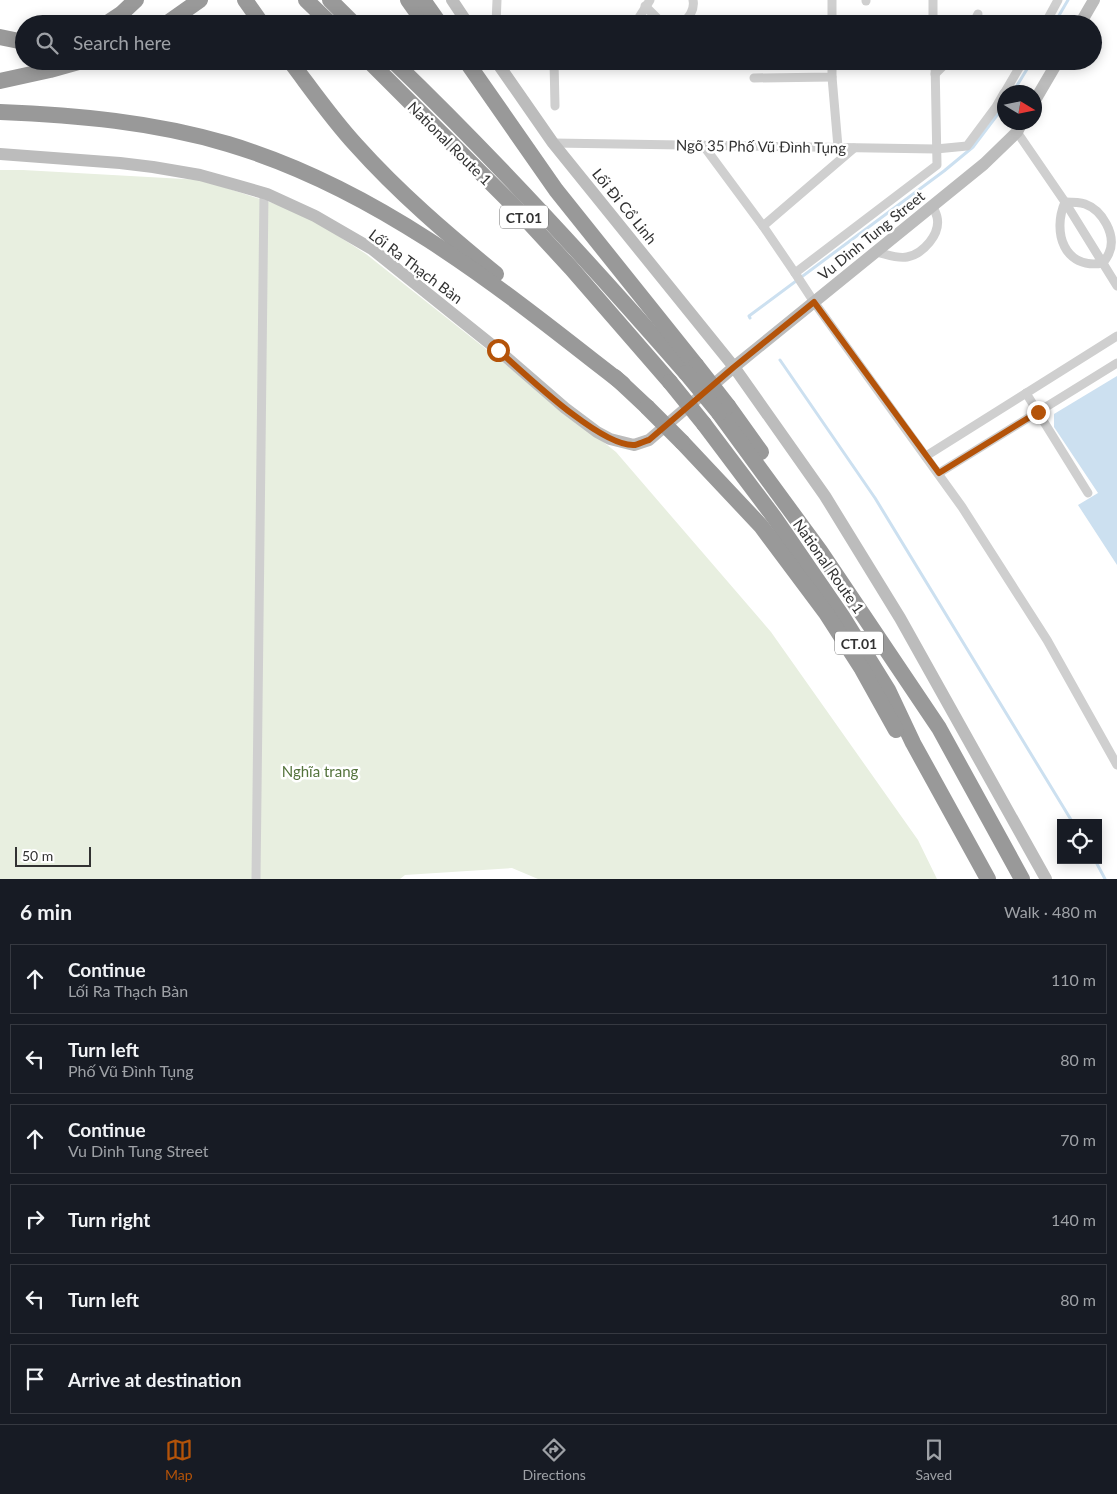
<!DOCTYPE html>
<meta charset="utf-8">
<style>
body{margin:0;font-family:Lato,sans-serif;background:#242831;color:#f1f3f6}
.controls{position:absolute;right:15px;bottom:15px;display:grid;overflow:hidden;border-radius:0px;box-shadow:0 2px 12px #0003}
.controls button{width:45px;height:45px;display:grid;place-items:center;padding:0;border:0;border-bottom:1px solid #363941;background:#171b24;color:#f1f3f6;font:25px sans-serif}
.compass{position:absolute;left:997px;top:85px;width:45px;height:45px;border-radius:50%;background:#171b24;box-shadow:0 2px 12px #0003;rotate:100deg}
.scale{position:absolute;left:15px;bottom:12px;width:76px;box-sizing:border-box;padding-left:5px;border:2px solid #323232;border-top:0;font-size:14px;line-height:18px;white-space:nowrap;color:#323232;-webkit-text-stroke:4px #fff;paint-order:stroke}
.stop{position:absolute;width:15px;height:15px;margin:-11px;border:4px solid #b45309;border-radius:50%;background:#fff}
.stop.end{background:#b45309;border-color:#fff;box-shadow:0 1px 5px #0008}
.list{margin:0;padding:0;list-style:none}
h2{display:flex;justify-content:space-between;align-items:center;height:65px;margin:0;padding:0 20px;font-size:21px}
h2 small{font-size:16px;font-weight:400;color:#9ea1a6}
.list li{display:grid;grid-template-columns:32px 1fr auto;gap:15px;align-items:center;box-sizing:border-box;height:70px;margin:0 10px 10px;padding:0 10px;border:1px solid #363941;border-radius:0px}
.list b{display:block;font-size:19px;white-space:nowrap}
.list p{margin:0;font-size:16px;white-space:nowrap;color:#9ea1a6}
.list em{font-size:16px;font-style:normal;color:#9ea1a6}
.icon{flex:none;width:28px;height:28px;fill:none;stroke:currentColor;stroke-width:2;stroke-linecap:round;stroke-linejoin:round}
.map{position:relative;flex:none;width:1117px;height:879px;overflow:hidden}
.search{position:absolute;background:#171b24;box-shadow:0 2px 12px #0003;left:15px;right:15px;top:15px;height:55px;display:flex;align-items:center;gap:12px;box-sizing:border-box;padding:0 18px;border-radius:28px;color:#9ea1a6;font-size:19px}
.sheet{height:545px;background:#171b24}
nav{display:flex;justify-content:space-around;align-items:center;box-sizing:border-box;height:70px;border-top:1px solid #363941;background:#171b24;font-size:14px;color:#9ea1a6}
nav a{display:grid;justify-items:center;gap:2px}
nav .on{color:#b45309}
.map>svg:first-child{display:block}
</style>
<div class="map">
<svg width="1117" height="879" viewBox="0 0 1117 879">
<rect width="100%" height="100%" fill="#fff"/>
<path fill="#e8efe0" d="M0 170H23L202 180 303 213 366 254 616 452 771 632 918 840 937 879H538L512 868 405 875 400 879H0Z"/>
<path fill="#cce0f0" d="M1117 376V565L1078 505 1098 493 1054 427V414Z"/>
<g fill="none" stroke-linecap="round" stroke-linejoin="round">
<g stroke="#cce0f0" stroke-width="3">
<path d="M1054 24 1068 0"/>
<path d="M1013 92 1032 61"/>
<path d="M750 318 749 316 944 171 973 147 1004 106"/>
<path d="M780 360 875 498 1073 823"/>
<path d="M1095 860 1105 879"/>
</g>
<g stroke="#cfcfcf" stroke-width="9">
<path d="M832 0V24"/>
<path d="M933 0V24"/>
<path d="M866 1V0"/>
<path d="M645 6 663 24"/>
<path d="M496 24 497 0"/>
<path d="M635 24 650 0"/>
<path d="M682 24C689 17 695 10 693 0"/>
<path d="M973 24 978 14"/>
<path d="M1045 24 1058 0"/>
<path d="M554 61 555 106"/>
<path d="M935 74 948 61"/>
<path d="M832 77 838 147"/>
<path d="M754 78 832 77V61"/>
<path d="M1005 92 1023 61"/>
<path d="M1017 132 1065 202 1117 286"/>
<path d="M553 143 936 149 967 146 996 107 1004 93"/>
<path d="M703 145 763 226 795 273 937 165 935 61"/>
<path d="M1065 202C1072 202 1079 202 1085 204 1102 210 1117 235 1109 253 1108 256 1105 260 1103 263 1064 270 1052 232 1065 202Z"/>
<path d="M763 226 854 148"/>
<path d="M876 252C886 254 897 259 907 257 923 254 941 234 937 217 936 213 934 209 933 206"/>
<path d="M795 273 814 302 962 507 1047 640 1117 765"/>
<path d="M1026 393 1088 493"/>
<path d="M926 456 1117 336"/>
<path d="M939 473 1117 363"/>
<path d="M256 879 264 193"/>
</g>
<g stroke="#bcbcbc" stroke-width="12">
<path d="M452 0 468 24"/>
<path d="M1080 24 1094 0"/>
<path d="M496 61 553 143 734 367 825 496 900 618 1046 879"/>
<path d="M1034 102 1058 61"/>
<path d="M0 154 120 163 153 167 200 175 236 185 267 194 315 216 372 249 498 350 565 408 597 432 610 439 634 445 649 440 734 367 984 164 1017 132 1022 122"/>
</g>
<g stroke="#999" stroke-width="16">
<path d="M245 0 262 24"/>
<path d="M306 0 331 24"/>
<path d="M330 0 354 24"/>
<path d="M408 0 425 24"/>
<path d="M423 0 440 24"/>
<path d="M106 24 121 14 136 0"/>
<path d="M166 24 200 0"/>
<path d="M0 37 24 42"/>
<path d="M290 61C312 90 332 119 356 145 399 193 447 234 496 274"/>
<path d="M369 61 511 203 571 268 670 382"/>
<path d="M393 61C496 160 592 265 686 373"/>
<path d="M466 61 556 190 696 365"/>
<path d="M0 81 50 70 82 61"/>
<path d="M0 112C77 115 154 122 228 144 379 189 502 289 623 384"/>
<path d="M615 377 647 407"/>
<path d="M728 406 761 452"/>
<path d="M719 413 820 551 939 728 1022 879"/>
<path d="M704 424 774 517 842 616 888 690 913 743 988 879"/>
<path d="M682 442 761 526 826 613 862 669 896 730"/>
</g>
<g stroke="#999" stroke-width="16">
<path d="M696 365 728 406"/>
<path d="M686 373 719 413"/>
<path d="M670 382 704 424"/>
<path d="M647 407 682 442"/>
</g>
</g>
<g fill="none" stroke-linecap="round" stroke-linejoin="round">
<path stroke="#b45309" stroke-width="6" d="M498 350C523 372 601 448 635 445 639 444 645 441 649 440L734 367 814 302 939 473 1038 412"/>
</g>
<g text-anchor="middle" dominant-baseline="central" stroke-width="5" stroke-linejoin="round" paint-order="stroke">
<g fill="#fff" stroke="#707070" stroke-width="1">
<rect x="500" y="205.5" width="48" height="23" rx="4"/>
<rect x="835" y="631.5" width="48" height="23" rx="4"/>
</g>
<g font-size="14" font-weight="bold" fill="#323232">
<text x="524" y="217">CT.01</text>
<text x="859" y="643">CT.01</text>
</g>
<g font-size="15" fill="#323232" stroke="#fff">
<text transform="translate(450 143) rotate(45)">National Route 1</text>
<text transform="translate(761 146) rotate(1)">Ngõ 35 Phố Vũ Đình Tụng</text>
<text transform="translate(625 206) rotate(51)">Lối Đi Cổ Linh</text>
<text transform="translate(871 235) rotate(-39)">Vu Dinh Tung Street</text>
<text transform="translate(416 266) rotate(37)">Lối Ra Thạch Bàn</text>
<text transform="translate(829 566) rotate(55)">National Route 1</text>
</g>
<g font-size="15" fill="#53723b" stroke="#fff">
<text x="320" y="771">Nghĩa trang</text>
</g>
</g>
</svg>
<div class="controls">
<button><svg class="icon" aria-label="locate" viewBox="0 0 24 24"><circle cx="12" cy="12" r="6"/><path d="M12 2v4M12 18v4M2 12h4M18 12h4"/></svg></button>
</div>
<svg class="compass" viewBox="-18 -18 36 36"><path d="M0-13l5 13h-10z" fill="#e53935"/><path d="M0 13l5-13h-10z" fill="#9ea1a6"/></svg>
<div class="scale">50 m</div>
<div class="stop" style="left:498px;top:350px"></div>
<div class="stop end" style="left:1038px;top:412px"></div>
<div class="search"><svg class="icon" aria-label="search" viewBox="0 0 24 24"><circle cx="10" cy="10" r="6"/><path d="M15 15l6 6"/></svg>Search here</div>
</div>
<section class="sheet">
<h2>6 min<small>Walk · 480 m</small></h2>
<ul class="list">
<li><svg class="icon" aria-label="ahead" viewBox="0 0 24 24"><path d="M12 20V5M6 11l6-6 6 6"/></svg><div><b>Continue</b><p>Lối Ra Thạch Bàn</p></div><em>110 m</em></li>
<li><svg class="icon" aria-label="left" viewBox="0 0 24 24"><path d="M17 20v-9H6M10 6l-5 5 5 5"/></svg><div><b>Turn left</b><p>Phố Vũ Đình Tụng</p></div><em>80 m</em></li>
<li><svg class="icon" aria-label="ahead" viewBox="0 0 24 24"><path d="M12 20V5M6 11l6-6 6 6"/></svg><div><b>Continue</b><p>Vu Dinh Tung Street</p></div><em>70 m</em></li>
<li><svg class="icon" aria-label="right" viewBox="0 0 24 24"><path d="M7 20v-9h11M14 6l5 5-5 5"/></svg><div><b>Turn right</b></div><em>140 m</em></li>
<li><svg class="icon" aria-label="left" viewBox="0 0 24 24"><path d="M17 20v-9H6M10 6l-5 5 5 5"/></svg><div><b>Turn left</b></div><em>80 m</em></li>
<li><svg class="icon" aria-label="arrive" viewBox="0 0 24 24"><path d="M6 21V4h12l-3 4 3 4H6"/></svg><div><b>Arrive at destination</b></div></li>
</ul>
</section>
<nav>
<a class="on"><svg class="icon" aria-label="map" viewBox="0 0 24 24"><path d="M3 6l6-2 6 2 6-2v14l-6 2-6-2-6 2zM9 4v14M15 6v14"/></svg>Map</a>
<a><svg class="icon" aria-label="directions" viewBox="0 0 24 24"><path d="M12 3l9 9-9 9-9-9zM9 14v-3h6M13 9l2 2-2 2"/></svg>Directions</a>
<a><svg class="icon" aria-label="saved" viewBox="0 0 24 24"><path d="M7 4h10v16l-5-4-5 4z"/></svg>Saved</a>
</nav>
